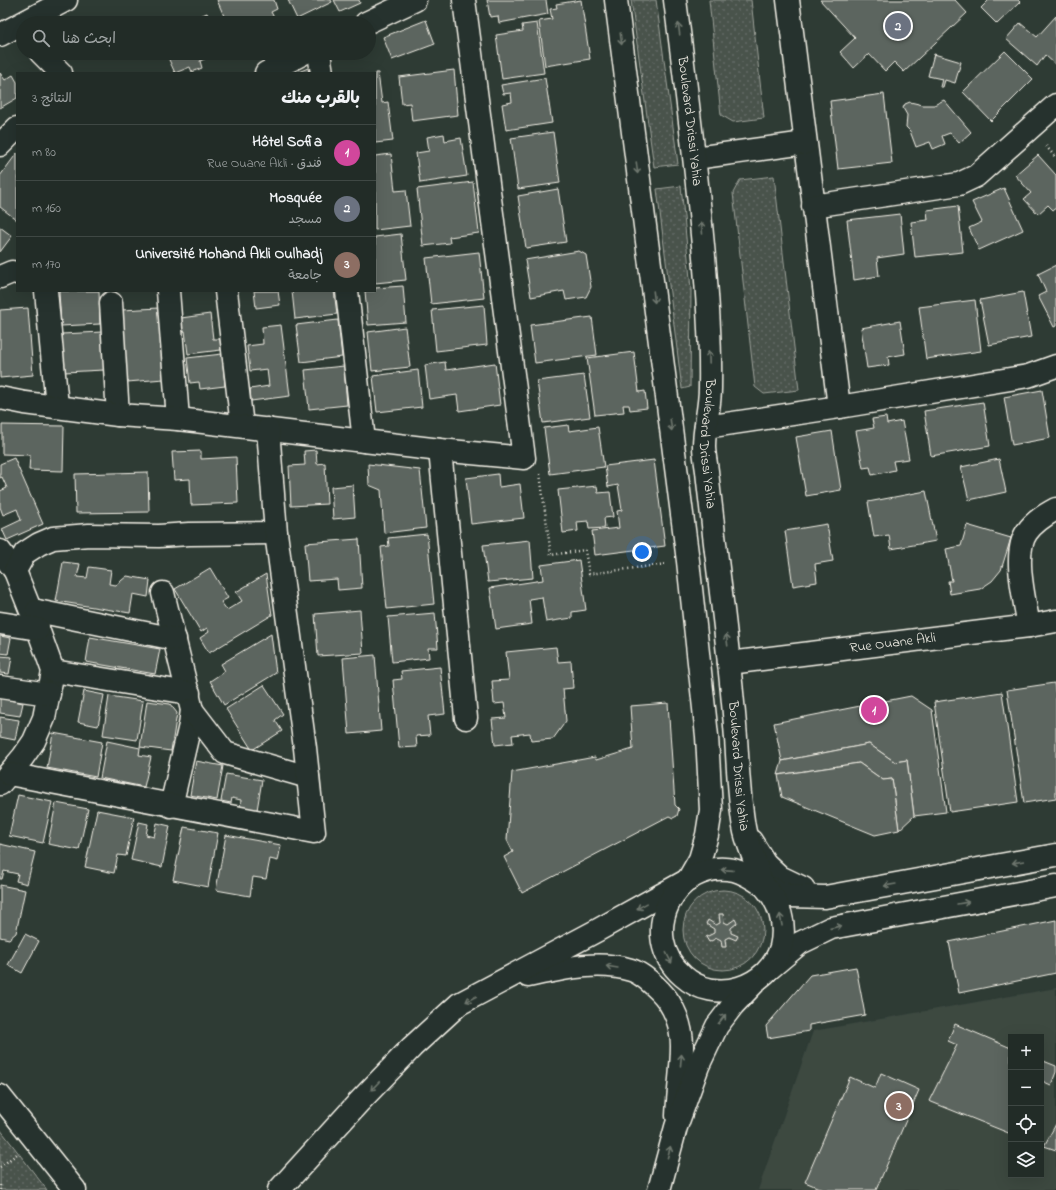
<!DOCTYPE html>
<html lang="ar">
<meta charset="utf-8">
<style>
body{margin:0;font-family:"Indie Flower","Playpen Sans Arabic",sans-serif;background:#2e3833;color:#f1f3f6;direction:rtl}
.controls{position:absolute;right:12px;bottom:12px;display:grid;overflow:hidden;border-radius:0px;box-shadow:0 4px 16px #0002}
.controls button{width:36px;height:36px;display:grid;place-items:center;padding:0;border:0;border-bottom:1px solid #3f4844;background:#222c27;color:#f1f3f6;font:20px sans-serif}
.you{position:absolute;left:642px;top:552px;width:14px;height:14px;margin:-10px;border:3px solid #fff;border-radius:50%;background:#1a73e8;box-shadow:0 0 0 6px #1a73e833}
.badge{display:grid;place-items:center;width:26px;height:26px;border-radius:50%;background:#bca0f2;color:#fff;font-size:13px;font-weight:700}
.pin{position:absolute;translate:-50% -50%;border:2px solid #fff;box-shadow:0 1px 4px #0006}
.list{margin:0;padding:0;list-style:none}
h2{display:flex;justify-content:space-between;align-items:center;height:52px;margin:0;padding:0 16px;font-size:17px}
h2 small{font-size:13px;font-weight:400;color:#a2a7a7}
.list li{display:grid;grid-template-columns:26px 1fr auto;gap:12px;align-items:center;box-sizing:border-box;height:56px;padding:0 16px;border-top:1px solid #3f4844}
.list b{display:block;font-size:15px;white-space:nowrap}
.list p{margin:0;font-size:13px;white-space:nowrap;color:#a2a7a7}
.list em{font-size:13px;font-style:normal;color:#a2a7a7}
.icon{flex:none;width:22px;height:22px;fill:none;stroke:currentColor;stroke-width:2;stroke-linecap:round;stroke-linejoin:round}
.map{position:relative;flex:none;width:1056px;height:1190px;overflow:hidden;direction:ltr}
.search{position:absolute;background:#222c27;box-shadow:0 4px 16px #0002;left:16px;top:16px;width:360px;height:44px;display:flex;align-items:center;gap:10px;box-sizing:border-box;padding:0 14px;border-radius:22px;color:#a2a7a7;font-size:15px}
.panel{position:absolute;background:#222c27;box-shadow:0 4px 16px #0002;left:16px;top:72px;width:360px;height:220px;border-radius:0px;direction:rtl}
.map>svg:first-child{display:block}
</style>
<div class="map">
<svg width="1056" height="1190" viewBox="0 0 1056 1190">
<defs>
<pattern id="grass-dots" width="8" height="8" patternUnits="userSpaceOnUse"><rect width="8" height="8" fill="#48524c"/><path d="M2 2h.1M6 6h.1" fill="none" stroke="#636b66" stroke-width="1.8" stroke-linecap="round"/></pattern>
</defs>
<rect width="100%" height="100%" fill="#2e3b34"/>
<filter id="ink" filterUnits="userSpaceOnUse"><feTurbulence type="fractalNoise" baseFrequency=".025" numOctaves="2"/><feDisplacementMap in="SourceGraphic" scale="8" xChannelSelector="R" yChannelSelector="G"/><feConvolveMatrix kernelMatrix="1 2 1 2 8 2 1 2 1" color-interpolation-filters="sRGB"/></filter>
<g filter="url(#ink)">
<path fill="#3c4841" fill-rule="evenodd" d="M1056 988V1190H758L813 1031ZM1011 1037H1041V1175H1011Z"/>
<g fill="url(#grass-dots)" stroke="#9ea29a">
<path d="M631 0H656L678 164 654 167Z"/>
<path d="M709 0H751L764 118 733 122 721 115Z"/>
<path d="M774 176 799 390 764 394 755 387 733 193 740 180Z"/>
<path d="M681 186 691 289 690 387 682 389 657 189Z"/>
<circle cx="723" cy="930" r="40"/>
<path d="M0 1129 47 1190H0Z"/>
</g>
<g fill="#5c655e" stroke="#f4f1e8">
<path d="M217 0H274L277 9 271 12 277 23H227Z"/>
<path d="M288 0H331L332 2 297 19Z"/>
<path d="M334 0H359L360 3 340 12Z"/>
<path d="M487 0H546L548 14 499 23 498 16 490 17Z"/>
<path d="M581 0 590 59 545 66 539 21 552 19 550 9 557 8 556 4Z"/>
<path d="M820 0H955L967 13 904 72 894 62 885 71 869 54 854 68 840 52 855 38Z"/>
<path d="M989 0H1018L1020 2 997 24 981 8Z"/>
<path d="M207 13 211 23H184Z"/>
<path d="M1056 16V65L1045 55 1037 66 1006 39 1020 23 1037 37Z"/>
<path d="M426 20 435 44 392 60 383 37Z"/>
<path d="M537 23 544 73 502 79 496 35 523 31 522 25Z"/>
<path d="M1005 51 1033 79 991 121 963 92Z"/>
<path d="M166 53H218L200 61 202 68 192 72 190 67 175 73Z"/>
<path d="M934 54 961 62 955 83 945 80 943 87H940L942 79 928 76Z"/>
<path d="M308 68 309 73H296Z"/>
<path d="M454 70 458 115 412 121 410 103 402 104 399 77Z"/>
<path d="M0 73 5 80 13 75 17 82V98L0 108Z"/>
<path d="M375 73H378L382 103 388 102 393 141 375 143Z"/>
<path d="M545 78 552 123 506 130 502 104 512 102 511 93 503 94 501 85Z"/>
<path d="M884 94 892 163 838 169 830 101Z"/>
<path d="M944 100 971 132 959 143 950 133 942 136 945 144 933 149 930 142 916 147 910 131 906 127 907 115 903 108 905 104 910 102 923 105H934Z"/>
<path d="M553 132 560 183 518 189 511 138Z"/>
<path d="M444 134 445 141 461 138 467 176 420 183 416 153 429 151 427 137Z"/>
<path d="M17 153V220L0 207V176Z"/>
<path d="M391 154 395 191 406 190 410 226 375 230V156Z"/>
<path d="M1038 155 1056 175V208L1053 210 1048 205 1038 214 1024 199 1031 193 1015 175Z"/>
<path d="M473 182 479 233 449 237 450 243 423 246 417 189Z"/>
<path d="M1004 188 1023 230 979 250 969 228 982 222 972 202Z"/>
<path d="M558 189 566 242 526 248 518 196Z"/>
<path d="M958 206 963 252 915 257 911 222 928 220 927 210Z"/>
<path d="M900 214 904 254 877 258 879 276 854 280 847 220Z"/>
<path d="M0 227 12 236 0 252Z"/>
<path d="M401 234 406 280 375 283V237Z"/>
<path d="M579 251 586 255 591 287 586 297 566 300 564 291 531 297 525 260Z"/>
<path d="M479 252 484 298 431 304 426 258Z"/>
<path d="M1056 265V326L1054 327 1038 296 1046 292 1038 274Z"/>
<path d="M403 286 406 322 368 325 365 291H375V288Z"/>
<path d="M59 291H99L100 324 61 326Z"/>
<path d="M254 291H278L280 305 256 308Z"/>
<path d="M292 291H334L337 314 295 319Z"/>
<path d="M1023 292 1031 337 989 345 980 300Z"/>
<path d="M975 300 981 351 926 359 919 307Z"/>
<path d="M484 305 487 345 436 351 432 310Z"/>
<path d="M28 308 33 375 0 378V310Z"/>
<path d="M159 308 164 379 127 382 122 310Z"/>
<path d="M210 314 213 339H220L221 350 188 354 185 331 182 332 181 318Z"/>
<path d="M592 317 597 355 535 363 530 325Z"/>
<path d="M338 320 342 357 301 362 296 325Z"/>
<path d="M900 321 905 354 888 357 889 365 867 368 861 328Z"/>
<path d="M281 325 290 396 251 401 250 389 269 386 267 369 250 371 247 346 263 344 262 327Z"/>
<path d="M405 327 410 367 372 371 368 332Z"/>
<path d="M102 332 104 370 64 372 62 334Z"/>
<path d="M634 352 639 392 645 391 647 408 630 410 629 405H623L624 412 595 415 587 358Z"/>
<path d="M222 354 225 386 200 389 199 382 190 383 187 358Z"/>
<path d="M445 362 446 370 495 363 500 405 459 411 457 395 429 399 425 365Z"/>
<path d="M344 366 347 405 309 409 305 370Z"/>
<path d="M418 370 422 407 377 412 373 376Z"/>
<path d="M584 375 590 417 543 423 537 381Z"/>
<path d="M1042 390 1050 438 1012 445 1004 397Z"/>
<path d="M983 402 990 446 931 456 924 411Z"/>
<path d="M886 417 887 424 902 421 909 459 893 461 895 470 872 475 870 467 863 468 856 431 874 428 872 419Z"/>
<path d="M2 425 64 426 63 471 29 470 30 455 2 454Z"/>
<path d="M568 425 569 431 598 427 604 467 550 474 544 428Z"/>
<path d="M832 431 841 490 806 496 796 437Z"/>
<path d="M316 450 317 464 325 463 327 504 291 506 289 466 305 465 304 451Z"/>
<path d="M201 451V459L236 457 238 503 191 505 190 479 174 480 172 452Z"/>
<path d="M14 458 43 524 7 540 2 529 21 520 17 509 3 515 0 507V491L7 488 2 477 0 478V464Z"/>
<path d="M999 459 1006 492 969 500 961 467Z"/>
<path d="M654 460 665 546 595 555 592 531 619 528 617 511 622 510 618 485 608 487 605 466Z"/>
<path d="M368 464 420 470 426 528 384 533 381 490 369 485Z"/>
<path d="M148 472 149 512 76 513 75 474Z"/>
<path d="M498 474 499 487 520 484 524 518 471 524 466 478Z"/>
<path d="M353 485 355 517 333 519 331 487Z"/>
<path d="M597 486 598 493 610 492 613 517 604 518 605 528 589 529 588 521 577 522 578 531 563 533 558 490Z"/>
<path d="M926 491 936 541 891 549 889 535 874 537 868 502Z"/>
<path d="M827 524 833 561 815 564 817 582 793 586 785 531Z"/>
<path d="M967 525 1011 538 1001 570 992 581 980 589 950 594 948 581H952L946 549 961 546Z"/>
<path d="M427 534 434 604 387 609 381 547 389 546 388 538Z"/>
<path d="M359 539 362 588 338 590 337 579 308 581 305 543Z"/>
<path d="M530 540 533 578 488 582 483 545Z"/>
<path d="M579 560 586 610 572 612V618L546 622 542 597 529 599 532 624 496 629 490 588 543 580 541 565Z"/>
<path d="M63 562 80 564 77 577 87 578 89 567 111 570 109 584 116 585 127 576 150 580 148 597 133 594 130 613 56 601Z"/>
<path d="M210 568 228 598 221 602 227 610 242 601 236 592 266 574 272 615 209 653 200 638 209 632 207 628 201 632 175 589Z"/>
<path d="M360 610 363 653 318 656 315 614Z"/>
<path d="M435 613 438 648H428L429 658 392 662 388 617Z"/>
<path d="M271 634 276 673 224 705 210 681 225 671 221 664Z"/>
<path d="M0 636 11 638 8 654 0 653Z"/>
<path d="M90 637 160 649 155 674 86 662Z"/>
<path d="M556 647 558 662 571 661 573 688 563 689 566 721 553 739 531 741 530 733 512 735 513 743 495 745 492 719 506 718 504 703 494 704 492 681 509 680 506 652Z"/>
<path d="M375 655 381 731 349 734 343 658Z"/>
<path d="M0 656 12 657 9 674 0 673Z"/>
<path d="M440 667 445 714 428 716 430 735 416 736 417 747 399 748 393 680 402 679 401 671Z"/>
<path d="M1054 683 1056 697V798L1024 803 1007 690Z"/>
<path d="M264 685 283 714 275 720 282 731 252 750 226 709Z"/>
<path d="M84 691 104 695 98 726 78 722Z"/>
<path d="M1002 692 1018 802 950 812 934 702Z"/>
<path d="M109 696 143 701 137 740 103 735Z"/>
<path d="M911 696 932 710 946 812 914 816 907 760 895 762 869 744 782 761 774 723Z"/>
<path d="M0 698 23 703 20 716 0 713Z"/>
<path d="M147 701 170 704 177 713 171 751 140 747Z"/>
<path d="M668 703 675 805 679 809 677 816 673 818 669 816 522 893 504 857 513 852 507 840 512 772 595 757 596 760 633 749 630 706Z"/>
<path d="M0 717 19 720 15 740 0 737Z"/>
<path d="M53 733 102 742 96 777 47 768Z"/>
<path d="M107 741 140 748 139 755 151 757 144 787 100 778Z"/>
<path d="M869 744 895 762 907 760 914 816 899 830 892 779 883 780 859 763 778 775 782 761Z"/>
<path d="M196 761 223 766 217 800 190 795Z"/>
<path d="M859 763 883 780 892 779 899 830 875 835 782 797 778 775Z"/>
<path d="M226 774 262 780 257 810 240 807 241 800 232 798 231 803 221 801Z"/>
<path d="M18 795 52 802 43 843 9 836Z"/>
<path d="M56 803 88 809 79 850 48 844Z"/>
<path d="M97 810 134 817 126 856 118 855 114 873 85 867Z"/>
<path d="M139 822 148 824 146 835 154 837 157 823 170 826 162 867 131 860Z"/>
<path d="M184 827 218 833 208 887 173 880Z"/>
<path d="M226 835 281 845 278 861 270 859 266 879 253 877 250 896 216 890Z"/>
<path d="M0 844 35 852 27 884 16 881 18 874 4 871 2 879H0Z"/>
<path d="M0 885 25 890 16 933 9 939 0 937Z"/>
<path d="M719 914H723L724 922 728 924 735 919 737 923 731 928V933L738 936 736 940 729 937 725 939 726 947H722L721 940 717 938 709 942 706 937 714 933V929L706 924 708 920 716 925 720 923Z"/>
<path d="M1056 920V973L959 993 949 942Z"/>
<path d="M25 934 39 941 22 973 8 965Z"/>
<path d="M856 967 865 1015 809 1025V1031L768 1038 766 1026 810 975Z"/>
<path d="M955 1024 1011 1048V1134L929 1101 957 1045 948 1041Z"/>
<path d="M1041 1060 1056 1066V1072L1051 1085 1042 1081 1041 1083Z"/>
<path d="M881 1073 919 1090 876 1190H824L805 1182 850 1077 875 1088Z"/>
<path d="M1056 1124V1150L1044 1146Z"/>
</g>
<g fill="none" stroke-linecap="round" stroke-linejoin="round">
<defs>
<g id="minor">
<path d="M788 0 839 407"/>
<path d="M366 23 415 0"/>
<path d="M0 35 66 0"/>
<path d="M41 53 61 73"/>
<path d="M319 53 322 73"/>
<path d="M266 73 304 53"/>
<path d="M0 145 17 128"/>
<path d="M695 158 805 143"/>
<path d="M813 206 959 184 976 176 1056 105"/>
<path d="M0 277 12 272 17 273"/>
<path d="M46 291 57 406"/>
<path d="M168 291 178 419"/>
<path d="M226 291 242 426"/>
<path d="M347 291 364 441"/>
<path d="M111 303 118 415"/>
<path d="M0 398 25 403 118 415 178 419 440 450 524 458 464 0"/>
<path d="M706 427 839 407 1028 376 1056 366"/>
<path d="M440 450 466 718"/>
<path d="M0 551 15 571 30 609 37 611 38 629 53 671 44 718 34 741 23 757 0 784"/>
<path d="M15 571 25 553 39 544 53 538 89 535 159 536 189 534 276 533"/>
<path d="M163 593 192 710 190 725 171 806"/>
<path d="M37 611 175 639"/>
<path d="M0 623 38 629"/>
<path d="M1029 626C1025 602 1012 552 1027 532 1035 521 1045 515 1056 509"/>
<path id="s1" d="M729 663 1029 626 1056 621"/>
<path d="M53 671 189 693"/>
<path d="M0 687 49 694"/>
<path d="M192 710 225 753 308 777"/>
<path d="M9 774 314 832 305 748 276 533 268 429"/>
<path d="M751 841 765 863 780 877 803 888"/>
<path d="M763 885 790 896 825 897 1056 855"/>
<path d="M769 969 800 943 831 928 1056 886"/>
<path d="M528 976C561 969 598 960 631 970 641 973 652 983 660 991 674 1005 682 1026 682 1046 682 1069 678 1093 677 1116"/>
<path d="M0 1096 75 1190"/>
<path d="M279 1190 359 1102 412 1047 459 1004 598 930 688 880"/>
</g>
<g id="secondary">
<path d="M616 0 688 561 707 736 711 810 707 835 700 859 688 880"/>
<path id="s2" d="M675 0C685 78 695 156 702 235 707 286 711 337 710 388 710 408 704 427 704 446 704 454 706 463 707 471 709 492 712 513 714 535 722 602 731 670 736 738 738 768 739 798 744 827 746 840 752 852 756 864 758 870 759 877 762 882 765 888 770 892 773 897 782 912 785 930 781 947 769 988 715 1005 683 976 636 936 674 858 734 870 745 873 754 879 763 885"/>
<path d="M659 1190 676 1127 698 1066 717 1026 733 1005 754 983"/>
</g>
</defs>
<use href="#minor" stroke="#f4f1e8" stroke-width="25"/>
<use href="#secondary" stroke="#f4f1e8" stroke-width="25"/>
<g stroke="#f4f1e8" stroke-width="2.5" stroke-dasharray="1 3" stroke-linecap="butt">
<path d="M1046 146 1056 158"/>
<path d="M540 474 551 555 585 550 589 574 666 564"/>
<path d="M0 1167 17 1154"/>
<path d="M0 1185V1190"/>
</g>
<use href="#minor" stroke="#26332d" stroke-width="22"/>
<use href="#secondary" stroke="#26332d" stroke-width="22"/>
</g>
<defs><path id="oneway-shaft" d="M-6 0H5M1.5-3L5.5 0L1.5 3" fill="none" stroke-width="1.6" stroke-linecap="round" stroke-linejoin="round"/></defs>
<g stroke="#6e766e">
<use href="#oneway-shaft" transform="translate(679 29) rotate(-97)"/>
<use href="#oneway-shaft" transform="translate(621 39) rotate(83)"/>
<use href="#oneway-shaft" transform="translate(637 168) rotate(83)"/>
<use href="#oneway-shaft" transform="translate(702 228) rotate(-95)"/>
<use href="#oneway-shaft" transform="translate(654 297) rotate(83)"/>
<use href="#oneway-shaft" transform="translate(709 357) rotate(-92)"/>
<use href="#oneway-shaft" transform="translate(671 425) rotate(83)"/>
<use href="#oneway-shaft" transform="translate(727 640) rotate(-97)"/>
<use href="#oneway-shaft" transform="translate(1018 862) rotate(170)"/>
<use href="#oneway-shaft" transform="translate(727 870) rotate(-176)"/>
<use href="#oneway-shaft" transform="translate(890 885) rotate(170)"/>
<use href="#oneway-shaft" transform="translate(963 903) rotate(-10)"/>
<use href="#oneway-shaft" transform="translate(642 906) rotate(151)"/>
<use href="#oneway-shaft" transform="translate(781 920) rotate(-100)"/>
<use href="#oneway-shaft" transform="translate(836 927) rotate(-13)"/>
<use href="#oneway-shaft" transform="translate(669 958) rotate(63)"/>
<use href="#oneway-shaft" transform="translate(612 967) rotate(-171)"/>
<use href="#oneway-shaft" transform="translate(471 999) rotate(152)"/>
<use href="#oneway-shaft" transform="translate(722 1019) rotate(-52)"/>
<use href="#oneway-shaft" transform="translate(681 1060) rotate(-85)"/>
<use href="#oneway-shaft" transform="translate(375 1086) rotate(134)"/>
<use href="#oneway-shaft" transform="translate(669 1152) rotate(-75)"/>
</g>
</g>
<g text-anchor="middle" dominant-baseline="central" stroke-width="3" stroke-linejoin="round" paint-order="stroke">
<g font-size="14" fill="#f4f1e8" stroke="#26332d">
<text stroke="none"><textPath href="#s2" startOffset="122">Boulevard Drissi Yahia</textPath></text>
<text stroke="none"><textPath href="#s2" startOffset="446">Boulevard Drissi Yahia</textPath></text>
<text stroke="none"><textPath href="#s1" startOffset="165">Rue Ouane Akli</textPath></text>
<text stroke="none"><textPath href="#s2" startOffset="770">Boulevard Drissi Yahia</textPath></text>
</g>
</g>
</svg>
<div class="controls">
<button>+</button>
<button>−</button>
<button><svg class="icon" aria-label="locate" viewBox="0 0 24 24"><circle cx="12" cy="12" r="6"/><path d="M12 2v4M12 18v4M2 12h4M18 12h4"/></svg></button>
<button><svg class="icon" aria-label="layers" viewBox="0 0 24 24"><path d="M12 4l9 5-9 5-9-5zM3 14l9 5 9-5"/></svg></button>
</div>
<div class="you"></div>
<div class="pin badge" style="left:874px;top:710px;background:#d1479c">1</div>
<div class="pin badge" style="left:898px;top:26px;background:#6b7280">2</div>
<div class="pin badge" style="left:899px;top:1106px;background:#8d6e63">3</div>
<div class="search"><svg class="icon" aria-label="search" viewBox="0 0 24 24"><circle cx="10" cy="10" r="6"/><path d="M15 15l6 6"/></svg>ابحث هنا</div>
<section class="panel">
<h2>بالقرب منك<small>النتائج: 3</small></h2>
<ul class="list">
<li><span class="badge" style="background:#d1479c">1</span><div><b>Hôtel Sofia</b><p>فندق · Rue Ouane Akli</p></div><em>80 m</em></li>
<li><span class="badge" style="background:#6b7280">2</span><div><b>Mosquée</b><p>مسجد</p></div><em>160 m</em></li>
<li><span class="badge" style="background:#8d6e63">3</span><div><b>Université Mohand Akli Oulhadj</b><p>جامعة</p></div><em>170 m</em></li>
</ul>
</section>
</div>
